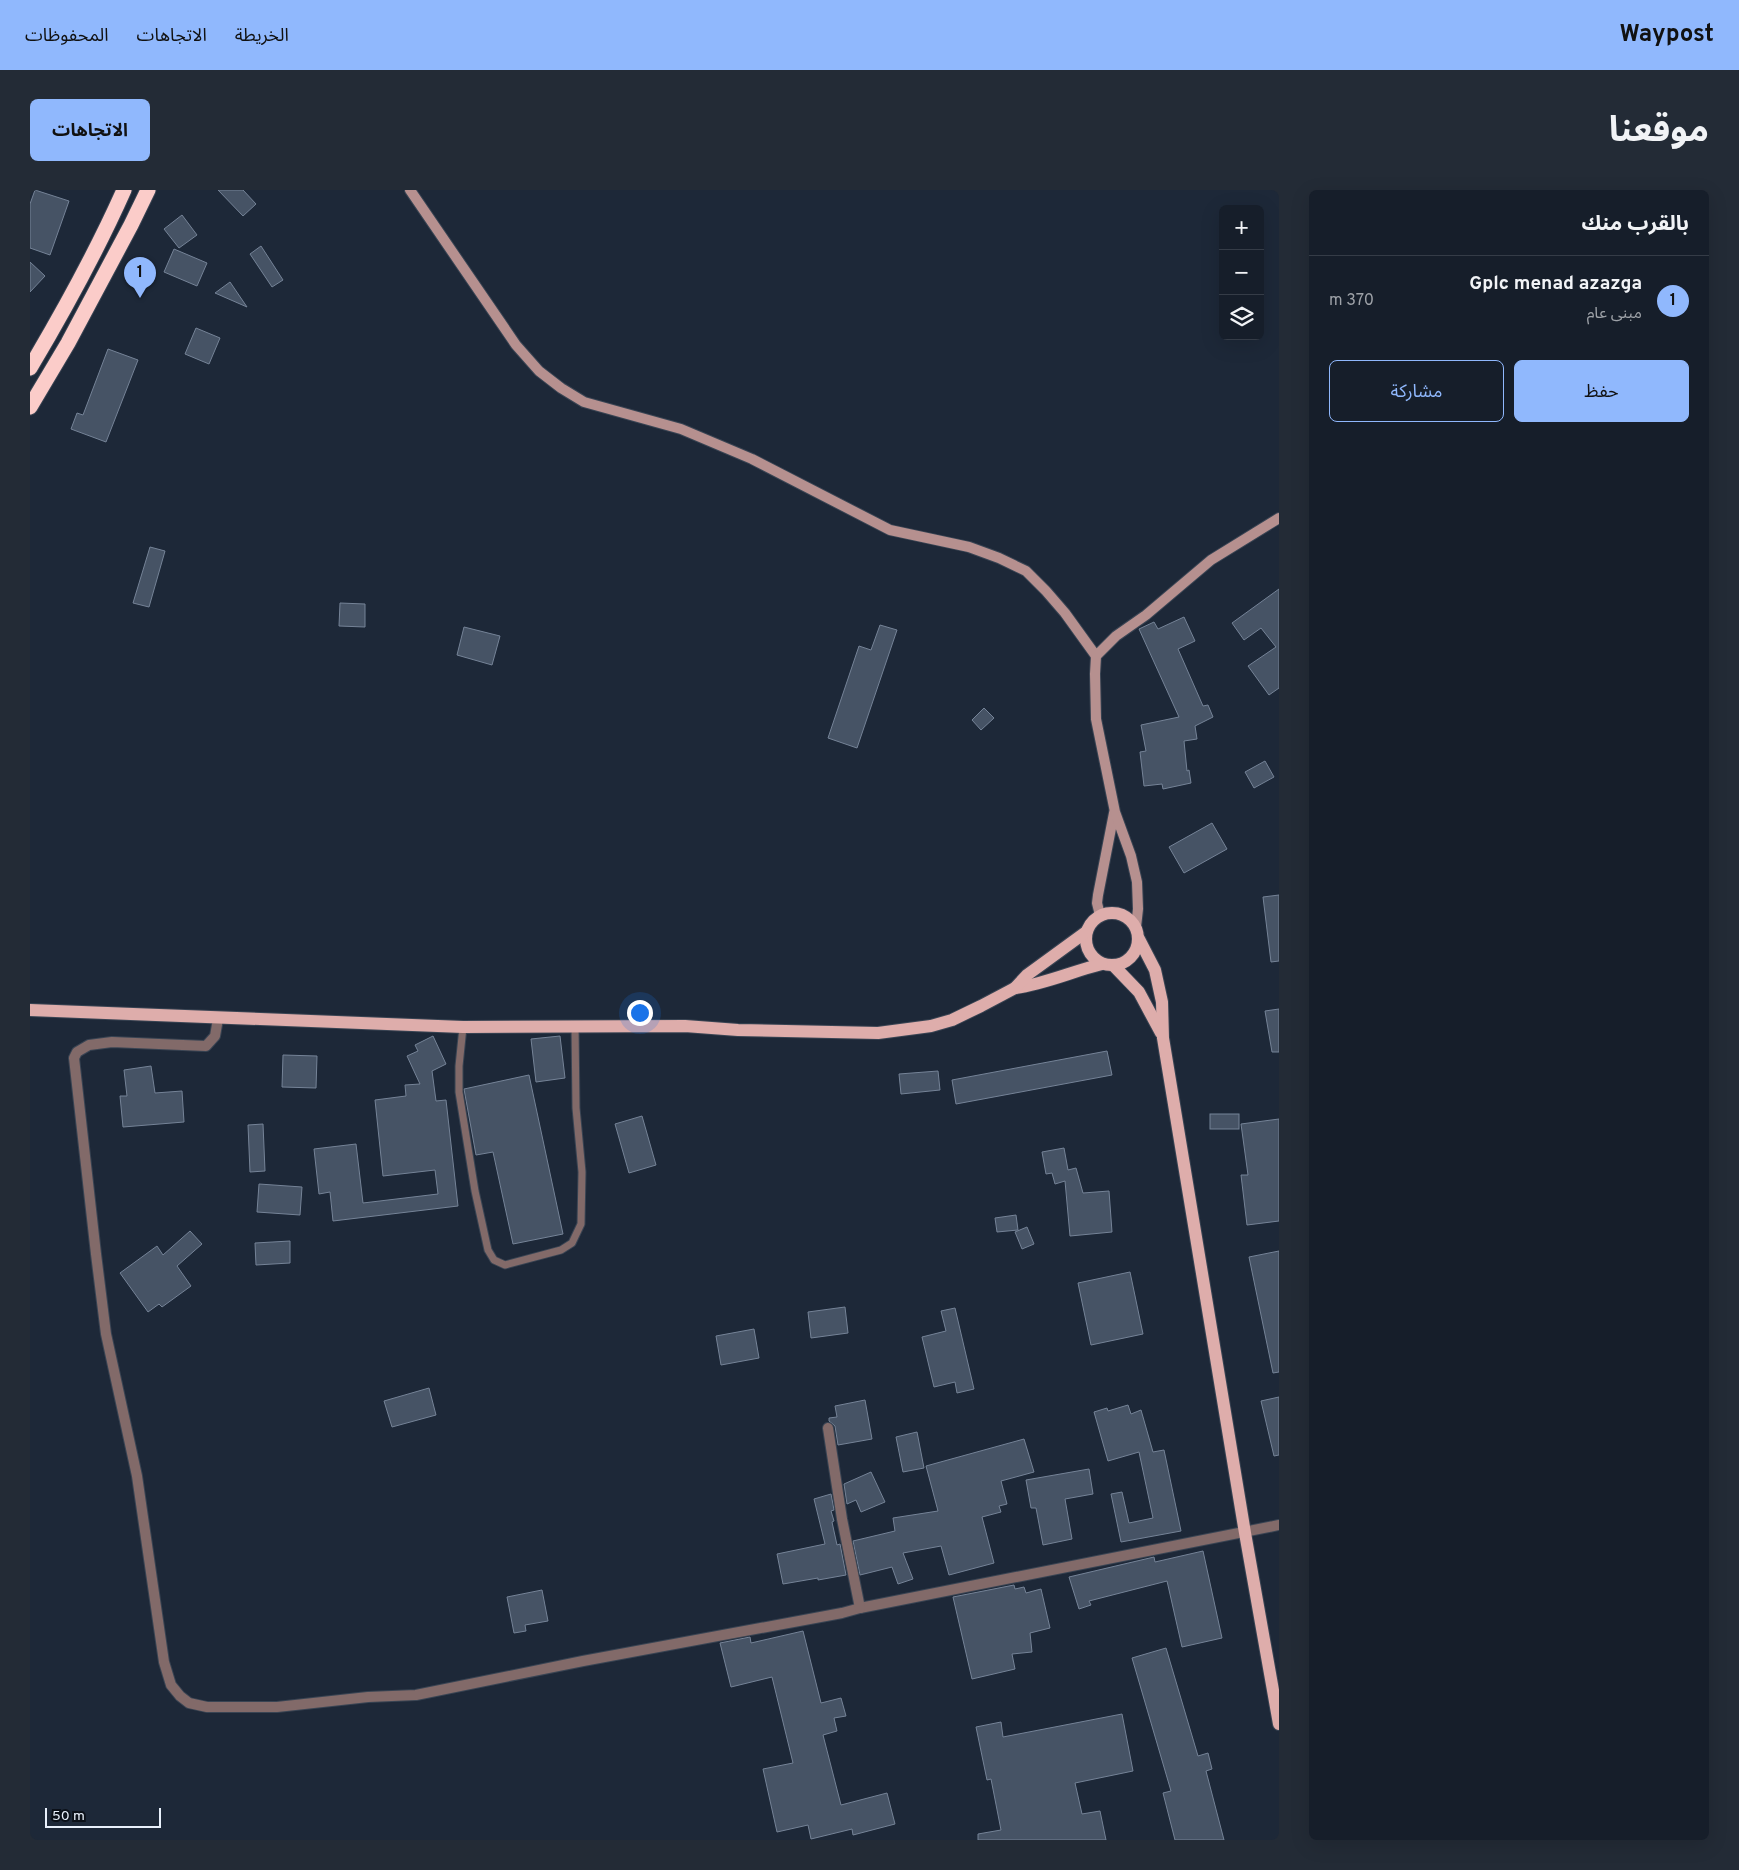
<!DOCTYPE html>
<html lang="ar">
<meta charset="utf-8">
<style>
body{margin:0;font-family:Overpass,"Noto Sans Arabic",sans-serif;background:#232b36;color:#f1f3f6;direction:rtl}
.controls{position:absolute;right:15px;top:15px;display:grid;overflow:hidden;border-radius:8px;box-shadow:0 5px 20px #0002}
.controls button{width:45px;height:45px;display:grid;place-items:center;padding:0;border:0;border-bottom:1px solid #353c47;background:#161e2a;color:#f1f3f6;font:25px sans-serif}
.scale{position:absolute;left:15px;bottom:12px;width:116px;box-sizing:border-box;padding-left:5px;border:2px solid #e8f0fb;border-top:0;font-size:14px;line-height:18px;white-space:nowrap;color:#e8f0fb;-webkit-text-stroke:4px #0b1018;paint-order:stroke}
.you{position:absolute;left:609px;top:822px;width:18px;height:18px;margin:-12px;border:4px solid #fff;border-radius:50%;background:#1a73e8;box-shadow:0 0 0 8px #1a73e833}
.badge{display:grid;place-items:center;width:32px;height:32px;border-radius:50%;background:#90b8fd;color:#111;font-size:16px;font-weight:700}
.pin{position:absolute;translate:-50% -41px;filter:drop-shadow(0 1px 2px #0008)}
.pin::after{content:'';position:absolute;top:26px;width:18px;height:15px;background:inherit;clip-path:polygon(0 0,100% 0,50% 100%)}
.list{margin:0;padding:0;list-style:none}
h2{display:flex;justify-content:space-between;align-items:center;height:65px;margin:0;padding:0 20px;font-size:21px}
h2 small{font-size:16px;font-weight:400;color:#9ea2a8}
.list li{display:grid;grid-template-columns:32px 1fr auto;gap:15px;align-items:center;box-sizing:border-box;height:90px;padding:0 20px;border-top:1px solid #353c47}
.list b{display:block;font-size:19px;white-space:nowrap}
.list p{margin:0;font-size:16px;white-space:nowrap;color:#9ea2a8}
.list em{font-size:16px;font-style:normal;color:#9ea2a8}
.actions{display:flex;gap:10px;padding:15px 20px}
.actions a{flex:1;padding:11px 0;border:1px solid #90b8fd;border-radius:8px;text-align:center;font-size:18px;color:#90b8fd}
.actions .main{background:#90b8fd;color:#111}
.icon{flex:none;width:28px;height:28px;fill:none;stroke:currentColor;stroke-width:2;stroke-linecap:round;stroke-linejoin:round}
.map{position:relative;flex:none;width:1249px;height:1650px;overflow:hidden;direction:ltr;border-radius:8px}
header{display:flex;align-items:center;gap:30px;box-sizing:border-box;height:70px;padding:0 25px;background:#90b8fd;color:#111}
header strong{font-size:24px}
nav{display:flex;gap:28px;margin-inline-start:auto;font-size:18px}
.intro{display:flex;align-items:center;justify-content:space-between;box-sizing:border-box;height:120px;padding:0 30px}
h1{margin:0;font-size:35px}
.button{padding:12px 22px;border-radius:8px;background:#90b8fd;color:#111;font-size:18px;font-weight:700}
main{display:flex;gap:30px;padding:0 30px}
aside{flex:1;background:#161e2a;border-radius:8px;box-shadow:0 5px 20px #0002}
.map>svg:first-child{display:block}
</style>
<header>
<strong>Waypost</strong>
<nav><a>الخريطة</a><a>الاتجاهات</a><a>المحفوظات</a></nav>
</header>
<div class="intro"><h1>موقعنا</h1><a class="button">الاتجاهات</a></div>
<main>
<aside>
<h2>بالقرب منك<small></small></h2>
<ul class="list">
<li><span class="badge">1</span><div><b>Gplc menad azazga</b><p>مبنى عام</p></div><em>370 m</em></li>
</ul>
<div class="actions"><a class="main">حفظ</a><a>مشاركة</a></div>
</aside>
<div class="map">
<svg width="1249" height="1650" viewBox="0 0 1249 1650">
<rect width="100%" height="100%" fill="#1d2838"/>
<g fill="#465365" stroke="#758397">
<path d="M5 0 39 11 20 65 0 58V14Z"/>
<path d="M188 0H213L226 14 213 26Z"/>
<path d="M152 25 167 45 149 58 134 39Z"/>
<path d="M231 56 253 90 242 97 220 64Z"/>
<path d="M144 59 177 73 167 96 134 82Z"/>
<path d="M0 72 15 86 0 102Z"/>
<path d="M200 92 217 117 185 103Z"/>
<path d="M166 138 190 148 179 174 155 164Z"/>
<path d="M78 159 108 170 76 252 41 239 47 223 53 225Z"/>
<path d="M120 357 135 361 119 417 103 413Z"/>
<path d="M1249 399V498L1239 505 1218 476 1246 457 1231 438 1214 450 1202 433Z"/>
<path d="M310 413 335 414V437L309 436Z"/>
<path d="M1154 427 1165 451 1148 459 1173 516 1178 515 1183 527 1165 536 1167 549 1154 551 1157 581 1159 580 1161 593 1133 599 1132 594 1114 596 1110 562 1116 561 1111 535 1149 527 1109 439 1124 432 1128 439Z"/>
<path d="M850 435 867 440 827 558 798 548 829 456 841 460Z"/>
<path d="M434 437 470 446 462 475 427 465Z"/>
<path d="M954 518 964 528 951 540 942 530Z"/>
<path d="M1235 571 1244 587 1224 598 1215 582Z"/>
<path d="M1182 633 1197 659 1154 683 1139 657Z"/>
<path d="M1249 705V771L1241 772 1233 707Z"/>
<path d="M1249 819V862H1242L1235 821Z"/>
<path d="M403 846 416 874 402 881 406 911 416 910 428 1016 303 1031 300 1002 289 1004 284 959 326 954 333 1013 408 1004 405 980 353 986 345 910 376 906 375 895 390 894 377 866 388 861 385 855Z"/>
<path d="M530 846 535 888 506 892 501 849Z"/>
<path d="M1077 861 1082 885 926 914 922 890Z"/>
<path d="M253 865 287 866 286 898 252 897Z"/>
<path d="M121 876 125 903 152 901 154 932 93 937 90 906H97L94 880Z"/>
<path d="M908 881 910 900 871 904 869 884Z"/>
<path d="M499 885 533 1044 483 1054 463 962 446 965 434 899Z"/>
<rect x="1180" y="924" width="29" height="15"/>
<path d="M612 926 626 975 599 983 585 934Z"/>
<path d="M1249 929V1031L1217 1035 1211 985H1218L1211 934Z"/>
<path d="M233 934 235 981 220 982 218 935Z"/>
<path d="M1034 958 1038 980 1046 978 1053 1003 1079 1001 1082 1042 1040 1046 1035 991 1025 994 1022 983 1016 984 1012 962Z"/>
<path d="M229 994 272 997 270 1025 227 1022Z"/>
<path d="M986 1025 988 1040 967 1042 965 1028Z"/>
<path d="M997 1037 1004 1054 992 1059 985 1042Z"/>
<path d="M160 1041 172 1054 147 1076 161 1096 132 1117 129 1114 118 1122 90 1083 127 1056 133 1065Z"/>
<path d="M260 1051V1073L226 1075 225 1053Z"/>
<path d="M1249 1061V1182L1243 1183 1219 1067Z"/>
<path d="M1100 1082 1113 1144 1061 1155 1048 1093Z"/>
<path d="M815 1117 818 1143 781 1148 778 1122Z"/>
<path d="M925 1118 944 1199 927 1203 925 1192 904 1197 892 1147 916 1141 911 1121Z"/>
<path d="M724 1139 729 1168 691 1175 686 1146Z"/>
<path d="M399 1198 406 1225 362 1237 354 1211Z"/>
<path d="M1249 1207V1265L1244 1266 1231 1211Z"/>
<path d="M835 1210 842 1249 808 1255 805 1236 799 1231V1228L807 1227 805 1216Z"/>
<path d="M1098 1215 1101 1224 1111 1220 1123 1262 1134 1260 1151 1341 1091 1352 1081 1304 1092 1302 1099 1333 1123 1328 1109 1262 1078 1271 1064 1222 1077 1218 1078 1221Z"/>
<path d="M887 1242 894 1278 873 1282 866 1247Z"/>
<path d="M994 1249 1004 1282 971 1291 977 1314 969 1316 971 1322 952 1327 964 1373 919 1385 911 1356 873 1363 883 1389 868 1394 862 1377 830 1385 823 1351 865 1341 863 1328 908 1321 896 1276Z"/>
<path d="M1059 1279 1063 1304 1035 1309 1042 1349 1013 1355 1006 1318H1001L996 1290Z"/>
<path d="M841 1282 855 1312 831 1322 826 1310 817 1314 814 1294Z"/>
<path d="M801 1304 804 1320 801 1321 804 1331 802 1332 807 1355 810 1354 816 1385 788 1390V1388L753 1394 747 1364 795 1354 784 1309Z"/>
<path d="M1173 1361 1192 1448 1152 1457 1137 1391 1059 1411 1061 1415 1049 1419 1039 1387 1124 1367 1125 1372Z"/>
<path d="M984 1395 985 1399 994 1397 996 1403 1011 1399 1020 1438 1000 1443 1002 1462 982 1464 985 1479 942 1489 923 1407Z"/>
<path d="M512 1400 518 1431 495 1435 496 1441 484 1443 477 1407Z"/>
<path d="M773 1441 791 1513 811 1508 816 1526 804 1528 807 1541 793 1545 811 1615 857 1603 865 1634 823 1645 822 1639 781 1649 778 1635 747 1642 733 1579 763 1573 742 1487 701 1497 690 1453 720 1447 721 1453Z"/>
<path d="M1136 1458 1168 1566 1178 1563 1182 1579 1176 1581 1194 1650H1145L1133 1603 1141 1601 1102 1468Z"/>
<path d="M1092 1524 1103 1581 1045 1593 1052 1624 1070 1621 1076 1650H948V1644L971 1640 961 1589 957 1590 946 1537 971 1532 973 1547Z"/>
</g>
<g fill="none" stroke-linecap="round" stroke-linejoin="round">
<defs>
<path id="lane" d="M433 837 429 876V902L445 1001 458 1060 464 1070 475 1075 531 1060 542 1053 551 1034 552 982 546 918 545 836"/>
<g id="street">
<path d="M188 829 185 846 176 856 82 852 59 855 47 862 44 868 66 1064 76 1144 107 1286 134 1472 141 1495 150 1506 159 1513 177 1517H247L338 1507 386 1505 553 1471 812 1423 830 1418 1249 1335"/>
<path d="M798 1238 812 1329 830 1418"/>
</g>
<g id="secondary">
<path d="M380 0 486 155 509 181 531 198 554 212 651 239 722 269 860 340 939 357 969 368 996 381 1016 401 1035 423 1066 466"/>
<path d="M1070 725 1067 713 1068 705 1084 623"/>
<path d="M1106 737 1108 719 1107 692 1101 666 1085 622 1066 529 1065 484 1066 466 1086 446 1116 425 1181 370 1249 328"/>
</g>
<g id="primary">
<circle cx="1082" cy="749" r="26"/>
<path d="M1109 749 1125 780 1132 812 1133 848 1215 1343 1249 1534"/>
<path d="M1083 775 1109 802 1131 843"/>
<path d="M985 798C1015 794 1043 781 1072 774"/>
<path d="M0 820 433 837 655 836 708 840 848 843 901 836 922 830 951 816 985 798 997 785 1056 742"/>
</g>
<g id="highway">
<path d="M0 178C35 119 66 63 94 0"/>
<path d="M0 217 38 153 101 35 118 0"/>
</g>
</defs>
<use href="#lane" stroke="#394453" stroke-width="9"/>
<use href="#street" stroke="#394453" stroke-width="12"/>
<use href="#secondary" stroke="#394453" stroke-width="12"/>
<use href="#primary" stroke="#394453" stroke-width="14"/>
<use href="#highway" stroke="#394453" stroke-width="17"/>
<use href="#lane" stroke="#826a69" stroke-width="7"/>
<use href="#street" stroke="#826a69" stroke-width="10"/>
<use href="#secondary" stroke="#b6908f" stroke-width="10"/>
<use href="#primary" stroke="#deadab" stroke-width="12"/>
<use href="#highway" stroke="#fbccc9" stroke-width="15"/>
</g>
</svg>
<div class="controls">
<button>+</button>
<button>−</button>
<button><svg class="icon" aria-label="layers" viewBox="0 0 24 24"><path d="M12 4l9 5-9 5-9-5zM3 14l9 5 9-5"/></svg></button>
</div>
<div class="scale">50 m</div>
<div class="you"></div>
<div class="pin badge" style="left:110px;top:108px">1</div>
</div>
</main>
